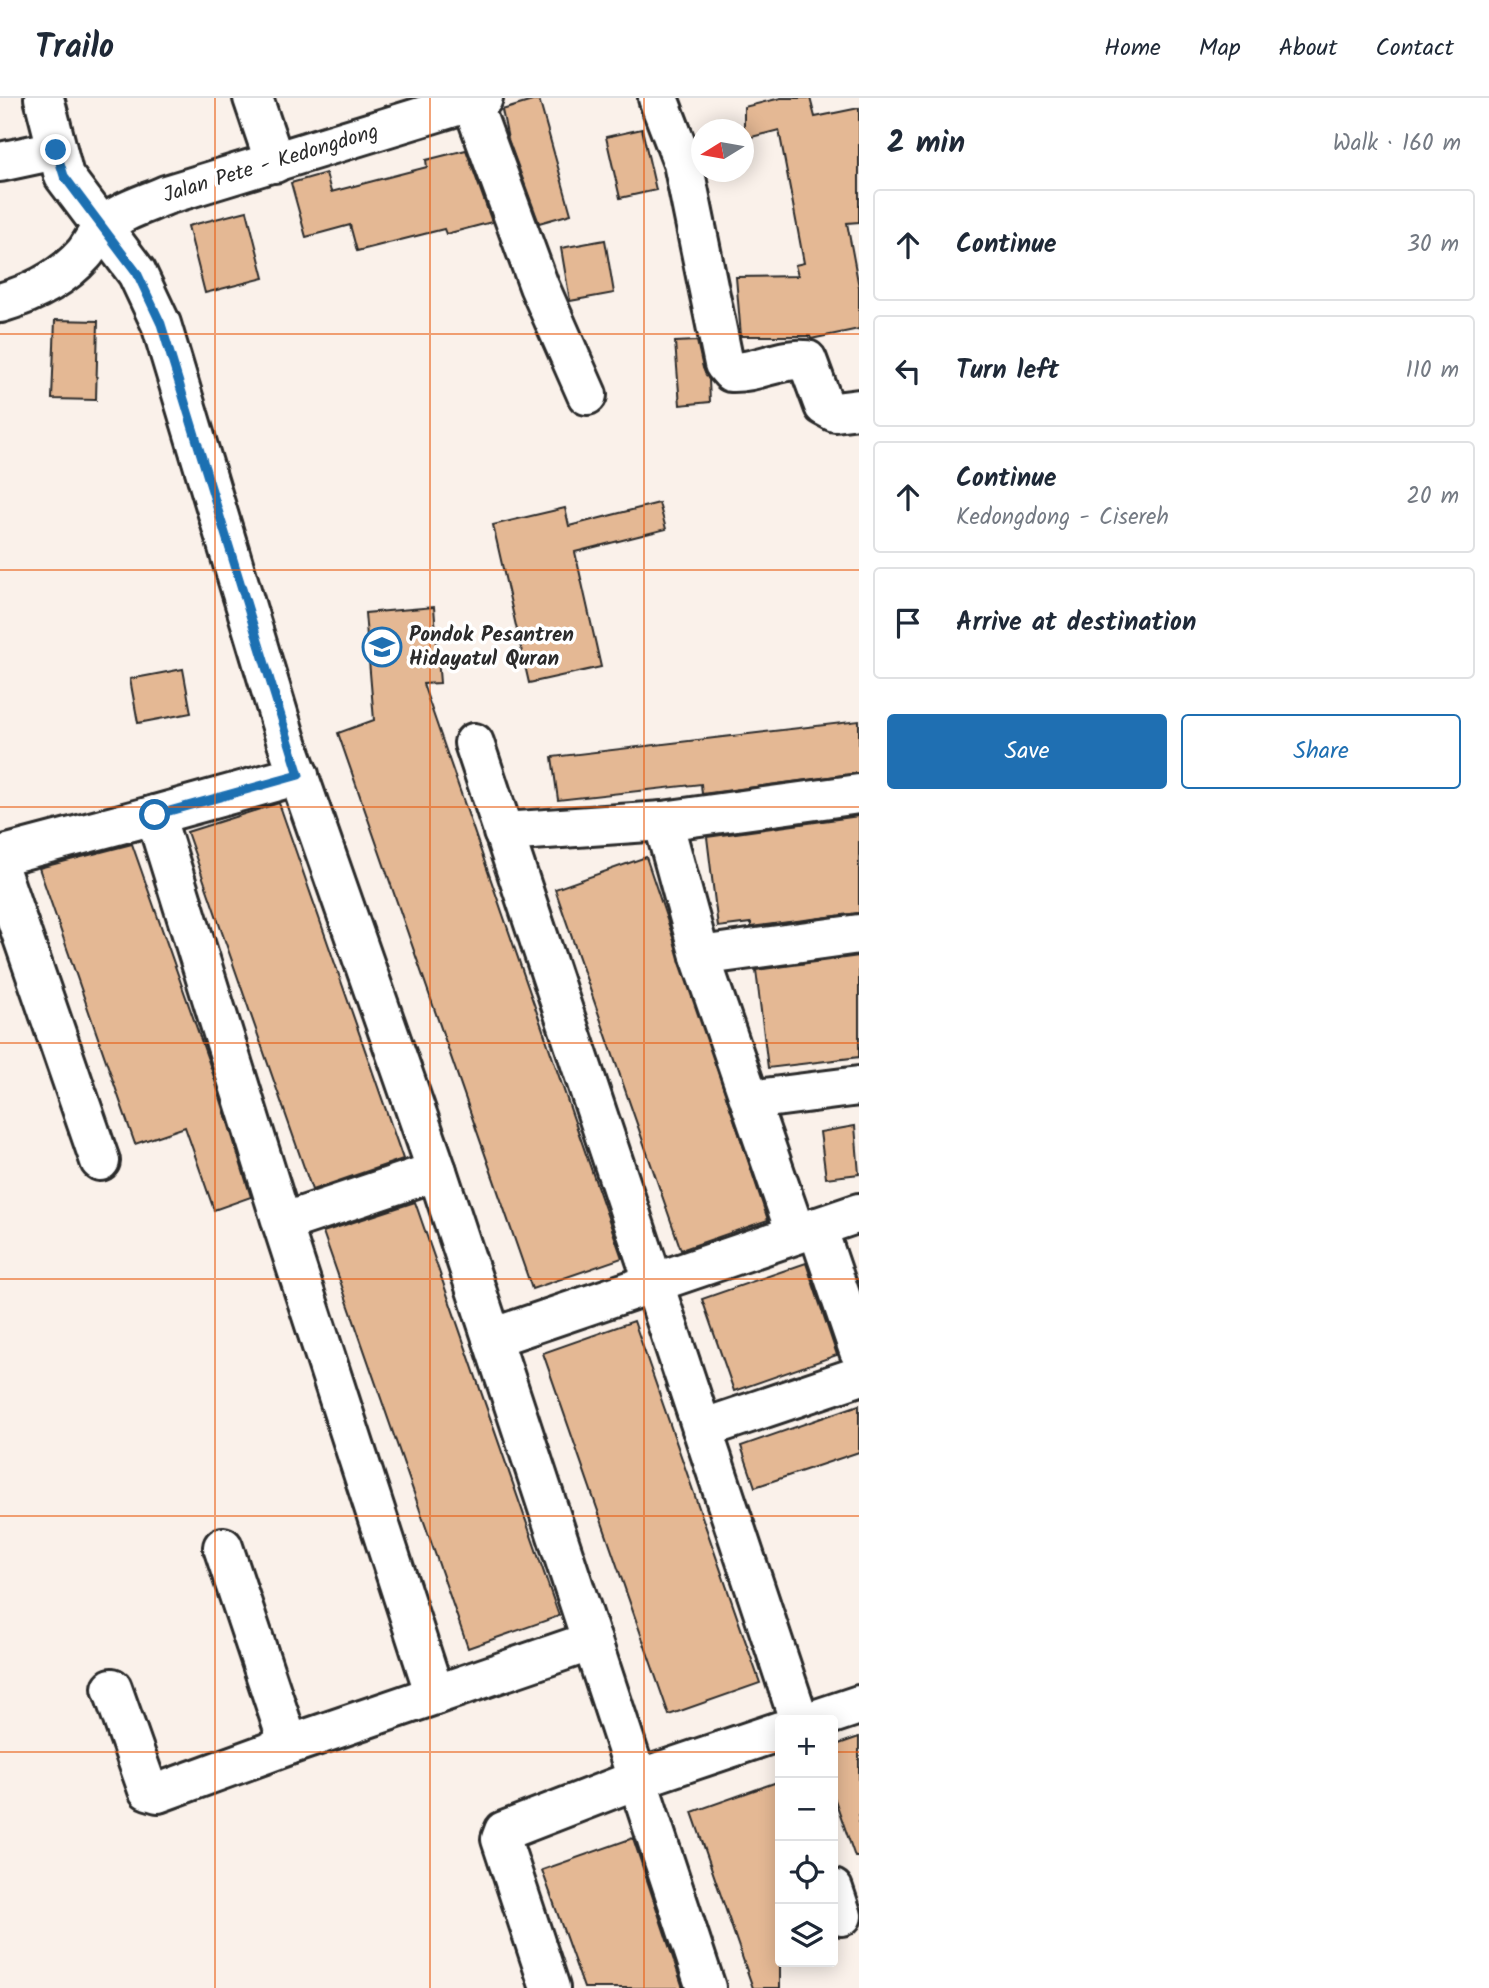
<!DOCTYPE html>
<meta charset="utf-8">
<style>
body{margin:0;font-family:Kalam,sans-serif;background:#f6f6f7;color:#1f2937}
.controls{position:absolute;right:21px;bottom:21px;display:grid;overflow:hidden;border-radius:7px;box-shadow:0 4px 18px #0003}
.controls button{width:63px;height:63px;display:grid;place-items:center;padding:0;border:0;border-bottom:2px solid #e0e1e3;background:#fff;color:#1f2937;font:35px sans-serif}
.compass{position:absolute;left:691px;top:21px;width:63px;height:63px;border-radius:50%;background:#fff;box-shadow:0 4px 18px #0003;rotate:259deg}
.stop{position:absolute;width:21px;height:21px;margin:-16px;border:5px solid #1f6fb2;border-radius:50%;background:#fff}
.stop.end{background:#1f6fb2;border-color:#fff;box-shadow:0 2px 7px #0008}
.list{margin:0;padding:0;list-style:none}
h2{display:flex;justify-content:space-between;align-items:center;height:91px;margin:0;padding:0 28px;font-size:30px}
h2 small{font-size:23px;font-weight:400;color:#747a83}
.list li{display:grid;grid-template-columns:46px 1fr auto;gap:21px;align-items:center;box-sizing:border-box;height:112px;margin:0 14px 14px;padding:0 14px;border:2px solid #e0e1e3;border-radius:7px}
.list b{display:block;font-size:26px;white-space:nowrap}
.list p{margin:0;font-size:23px;white-space:nowrap;color:#747a83}
.list em{font-size:23px;font-style:normal;color:#747a83}
.actions{display:flex;gap:14px;padding:21px 28px}
.actions a{flex:1;padding:16px 0;border:2px solid #1f6fb2;border-radius:7px;text-align:center;font-size:24px;color:#1f6fb2}
.actions .main{background:#1f6fb2;color:#fff}
.icon{flex:none;width:38px;height:38px;fill:none;stroke:currentColor;stroke-width:2;stroke-linecap:round;stroke-linejoin:round}
.map{position:relative;flex:none;width:859px;height:1890px;overflow:hidden}
header{display:flex;align-items:center;gap:42px;box-sizing:border-box;height:98px;padding:0 35px;background:#fff;border-bottom:2px solid #e0e1e3}
header strong{font-size:33px}
nav{display:flex;gap:38px;margin-inline-start:auto;font-size:24px}
main{display:flex}
aside{flex:1;background:#fff}
.map>svg:first-child{display:block}
</style>
<header>
<strong>Trailo</strong>
<nav><a>Home</a><a>Map</a><a>About</a><a>Contact</a></nav>
</header>
<main>
<div class="map">
<svg width="859" height="1890" viewBox="0 0 859 1890">
<rect width="100%" height="100%" fill="#faf1ea"/>
<filter id="ink" filterUnits="userSpaceOnUse"><feTurbulence type="fractalNoise" baseFrequency=".0143" numOctaves="2"/><feDisplacementMap in="SourceGraphic" scale="14" xChannelSelector="R" yChannelSelector="G"/><feConvolveMatrix kernelMatrix="1 2 1 2 8 2 1 2 1" color-interpolation-filters="sRGB"/></filter>
<g filter="url(#ink)">
<g fill="#e4b894" stroke="#2b2b2b" stroke-width="2">
<path d="M781 0H810L815 19 859 10V124L847 125 859 189V231L811 241 810 238H741L736 179 798 178 795 167 804 165 779 32 744 41V9Z"/>
<path d="M539 1 571 116 539 125 508 41 502 12Z"/>
<path d="M642 31 656 92 620 100 606 39Z"/>
<path d="M466 52 492 124 446 136 444 131 357 153 350 127 306 139 291 85 326 75 331 94 427 69 426 62Z"/>
<path d="M247 113 264 180 205 195 188 128Z"/>
<path d="M605 142 614 195 570 203 561 150Z"/>
<path d="M55 222 98 223 96 302 52 301Z"/>
<path d="M697 243 703 270 709 282 710 304 680 307 675 244Z"/>
<path d="M659 405 666 431 575 454 601 569 529 585 493 427 565 410 569 428Z"/>
<path d="M434 509 440 585 423 586 622 1160 532 1191 338 635 374 622 365 515Z"/>
<path d="M183 571 191 615 138 625 130 581Z"/>
<path d="M859 623V675L702 696 701 686 558 702 552 659Z"/>
<path d="M279 705 403 1061 312 1092 187 734Z"/>
<path d="M859 718V815L751 829V825L718 829 707 739Z"/>
<path d="M132 746 213 976 251 1099 214 1112 185 1029 135 1046 39 770Z"/>
<path d="M646 759 768 1122 681 1152 555 791Z"/>
<path d="M859 858V959L768 970 756 872Z"/>
<path d="M855 1028 859 1076 826 1080 820 1034Z"/>
<path d="M415 1104 559 1518 468 1550 323 1134Z"/>
<path d="M806 1165 837 1257 734 1293 702 1201Z"/>
<path d="M634 1223 760 1585 669 1617 543 1255Z"/>
<path d="M859 1307V1354L755 1389 741 1348Z"/>
<path d="M859 1639V1759H855L833 1696V1648Z"/>
<path d="M780 1683V1890H753L692 1714Z"/>
<path d="M633 1740 683 1890H584L542 1772Z"/>
</g>
<g fill="none" stroke-linecap="round" stroke-linejoin="round">
<defs>
<g id="minor">
<path d="M44 0 64 78 137 175 161 226 286 642 437 1073 706 1890"/>
<path d="M253 0 275 65"/>
<path d="M658 0 683 65 724 266 731 274C757 275 781 259 807 262L824 308 835 314 859 311"/>
<path d="M472 5 539 188 587 297"/>
<path d="M0 64 56 52"/>
<path d="M0 205C31 196 62 181 84 156 91 148 95 137 103 129 119 113 146 106 166 97L483 0"/>
<path d="M474 645 799 1622"/>
<path d="M155 717 299 677"/>
<path d="M663 723 700 858 796 1136"/>
<path d="M503 734 663 723 859 696"/>
<path d="M0 758 155 717 282 1125 435 1597"/>
<path d="M0 773 100 1063"/>
<path d="M700 858 859 836"/>
<path d="M750 1002 859 988"/>
<path d="M282 1125 437 1073"/>
<path d="M817 1129 859 1253"/>
<path d="M492 1240 859 1115"/>
<path d="M702 1331 859 1278"/>
<path d="M223 1449 289 1647"/>
<path d="M112 1590 148 1692 158 1695 289 1647 592 1543"/>
<path d="M814 1622 859 1607"/>
<path d="M833 1791 842 1818"/>
<path d="M550 1890 501 1741 504 1733 638 1681 780 1633"/>
</g>
</defs>
<use href="#minor" stroke="#2b2b2b" stroke-width="44"/>
<use href="#minor" stroke="#fff" stroke-width="38"/>
</g>
</g>
<g fill="none" stroke-linecap="round" stroke-linejoin="round" filter="url(#ink)">
<path stroke="#1f6fb2" stroke-width="9" d="M56 52 64 78 137 175 161 226 299 677 155 717"/>
</g>
<path fill="none" stroke="#e8590c" stroke-width="2" stroke-opacity="0.55" d="M215 0V1890M430 0V1890M644 0V1890M0 236H859M0 472H859M0 709H859M0 945H859M0 1181H859M0 1418H859M0 1654H780M833 1654H859"/>
<defs>
<symbol id="school-ring" viewBox="-11 -11 22 22"><circle r="9.5" fill="#fff" stroke="#1f6fb2" stroke-width="1.5"/><path d="M0-5L7-2L0 1L-7-2ZM-4 1L0 2.5L4 1V4Q0 6-4 4Z" fill="#1f6fb2"/></symbol>
</defs>
<g fill-rule="evenodd">
<use href="#school-ring" x="360" y="527" width="44" height="44"/>
</g>
<g text-anchor="middle" dominant-baseline="central" stroke-width="7" stroke-linejoin="round" paint-order="stroke">
<g font-size="21" fill="#2b2b2b" stroke="#fff">
<text transform="translate(271 66) rotate(-17)">Jalan Pete - Kedongdong</text>
</g>
<g font-size="21" font-weight="bold" fill="#2b2b2b" stroke="#fff" text-anchor="start">
<text x="409" y="537">Pondok Pesantren<tspan x="409" dy="24">Hidayatul Quran</tspan></text>
</g>
</g>
</svg>
<div class="controls">
<button>+</button>
<button>−</button>
<button><svg class="icon" aria-label="locate" viewBox="0 0 24 24"><circle cx="12" cy="12" r="6"/><path d="M12 2v4M12 18v4M2 12h4M18 12h4"/></svg></button>
<button><svg class="icon" aria-label="layers" viewBox="0 0 24 24"><path d="M12 4l9 5-9 5-9-5zM3 14l9 5 9-5"/></svg></button>
</div>
<svg class="compass" viewBox="-18 -18 36 36"><path d="M0-13l5 13h-10z" fill="#e53935"/><path d="M0 13l5-13h-10z" fill="#747a83"/></svg>
<div class="stop" style="left:155px;top:717px"></div>
<div class="stop end" style="left:56px;top:52px"></div>
</div>
<aside>
<h2>2 min<small>Walk · 160 m</small></h2>
<ul class="list">
<li><svg class="icon" aria-label="ahead" viewBox="0 0 24 24"><path d="M12 20V5M6 11l6-6 6 6"/></svg><div><b>Continue</b></div><em>30 m</em></li>
<li><svg class="icon" aria-label="left" viewBox="0 0 24 24"><path d="M17 20v-9H6M10 6l-5 5 5 5"/></svg><div><b>Turn left</b></div><em>110 m</em></li>
<li><svg class="icon" aria-label="ahead" viewBox="0 0 24 24"><path d="M12 20V5M6 11l6-6 6 6"/></svg><div><b>Continue</b><p>Kedongdong - Cisereh</p></div><em>20 m</em></li>
<li><svg class="icon" aria-label="arrive" viewBox="0 0 24 24"><path d="M6 21V4h12l-3 4 3 4H6"/></svg><div><b>Arrive at destination</b></div></li>
</ul>
<div class="actions"><a class="main">Save</a><a>Share</a></div>
</aside>
</main>
